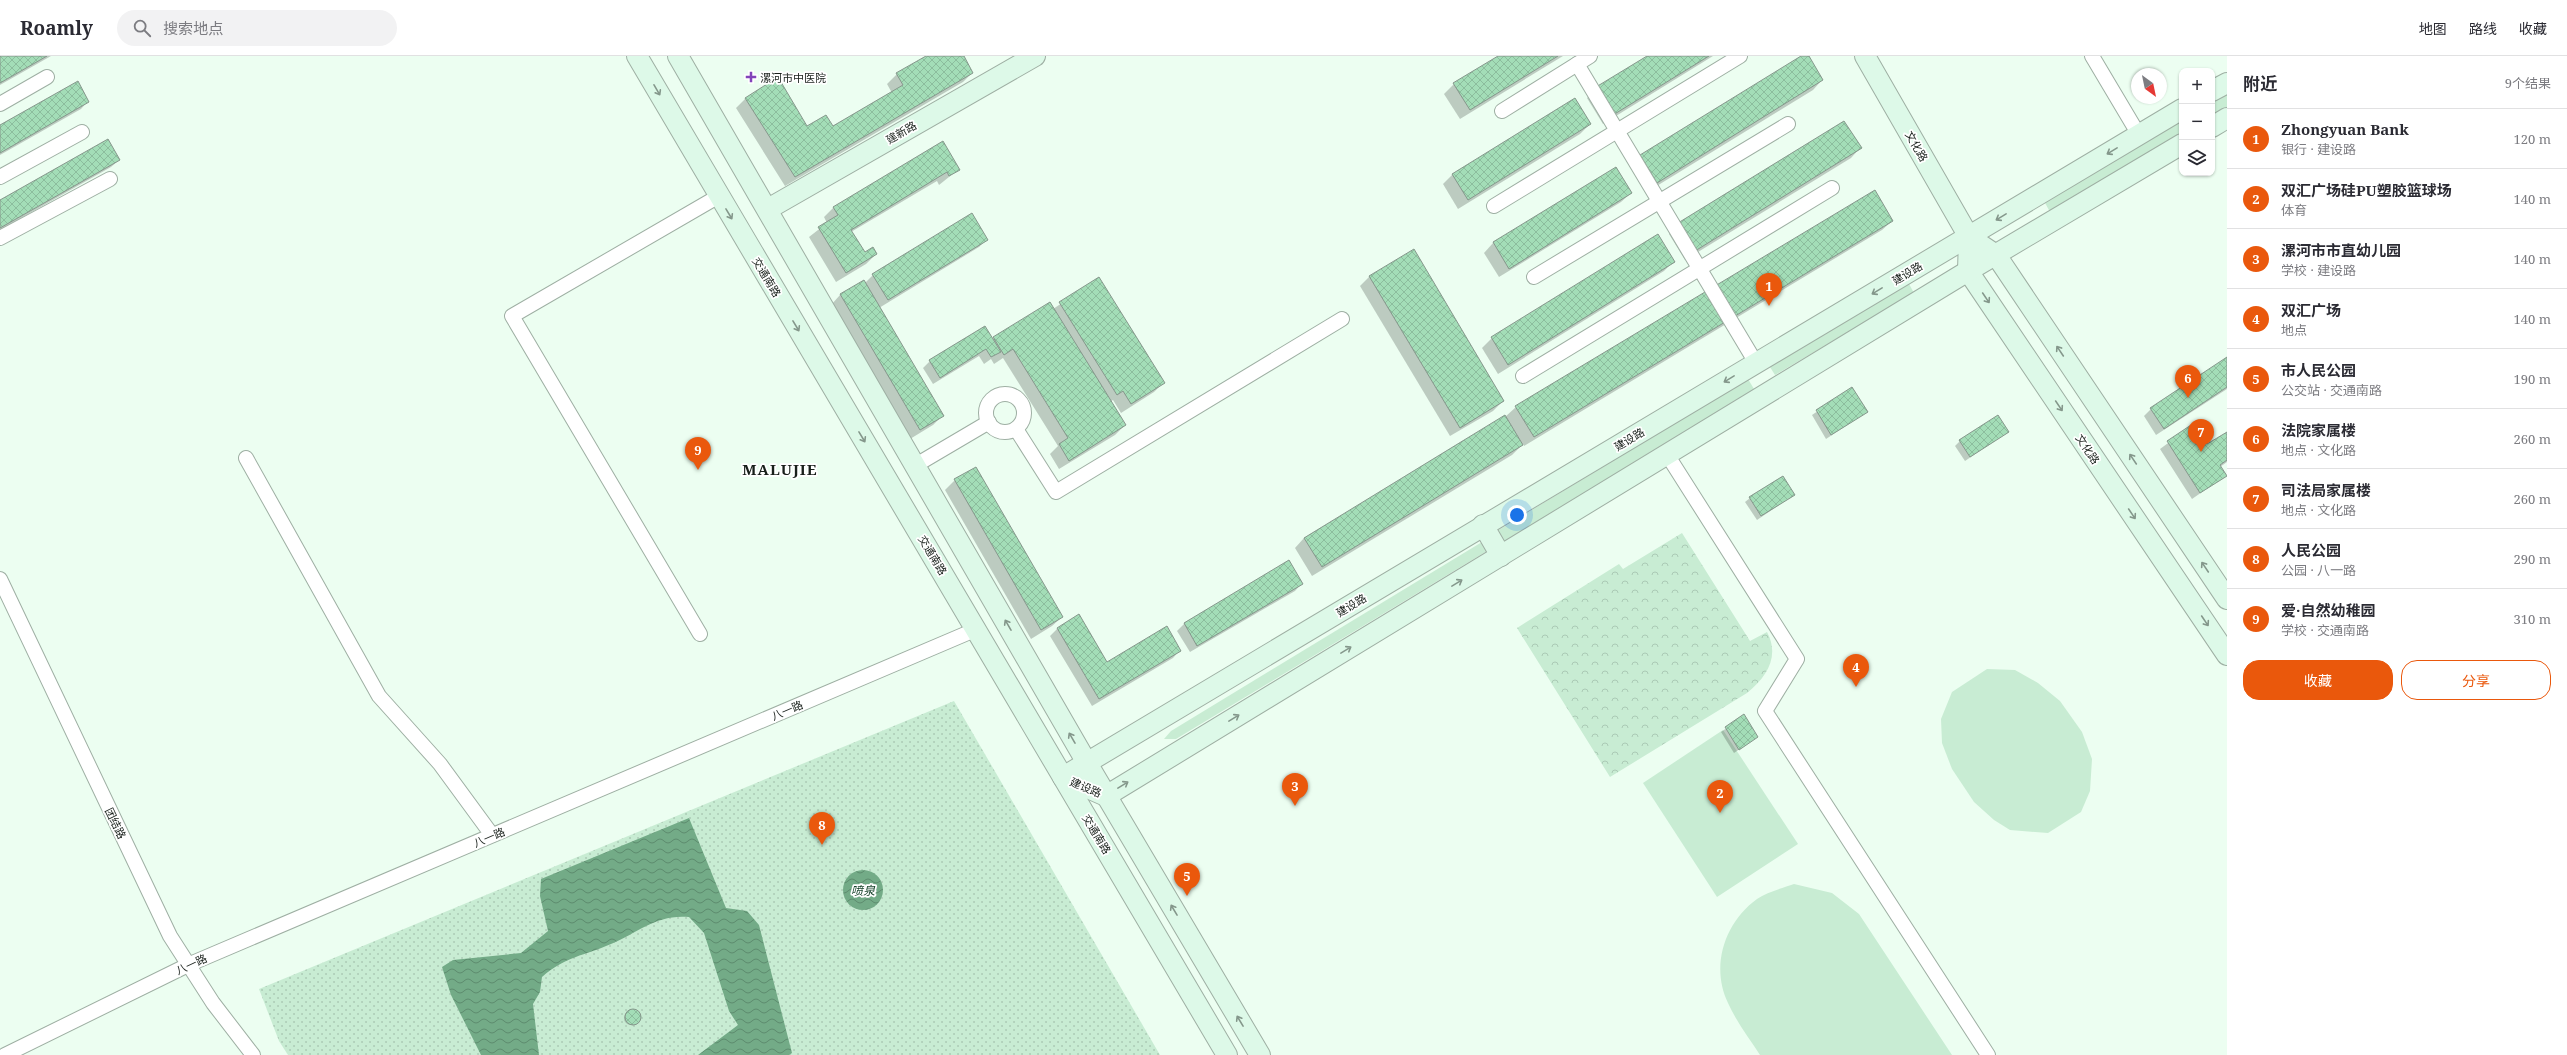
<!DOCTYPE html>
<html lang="zh">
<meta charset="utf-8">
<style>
body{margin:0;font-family:"Noto Serif","Noto Sans SC",serif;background:#f2f2f3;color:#2b2b33}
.controls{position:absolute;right:12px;top:12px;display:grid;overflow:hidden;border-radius:8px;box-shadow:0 1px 3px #0004}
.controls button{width:36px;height:36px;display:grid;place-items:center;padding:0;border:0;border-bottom:1px solid #e1e1e2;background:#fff;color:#2b2b33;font:20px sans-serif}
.compass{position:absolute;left:2131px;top:12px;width:36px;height:36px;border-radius:50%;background:#fff;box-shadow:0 1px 3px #0004;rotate:147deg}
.you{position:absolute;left:1517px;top:459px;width:14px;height:14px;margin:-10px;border:3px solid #fff;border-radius:50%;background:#1a73e8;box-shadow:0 0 0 6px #1a73e833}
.badge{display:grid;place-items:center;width:26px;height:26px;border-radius:50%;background:#ea580c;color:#fff;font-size:13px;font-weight:700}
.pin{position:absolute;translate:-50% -33px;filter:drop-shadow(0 1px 2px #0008)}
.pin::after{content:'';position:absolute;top:21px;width:14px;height:12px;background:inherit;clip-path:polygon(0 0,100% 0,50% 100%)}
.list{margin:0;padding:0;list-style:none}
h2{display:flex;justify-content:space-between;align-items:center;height:52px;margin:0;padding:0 16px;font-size:17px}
h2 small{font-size:13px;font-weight:400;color:#7c7c81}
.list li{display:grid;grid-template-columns:26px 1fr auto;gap:12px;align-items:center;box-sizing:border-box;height:60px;padding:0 16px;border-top:1px solid #e1e1e2}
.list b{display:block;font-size:15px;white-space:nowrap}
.list p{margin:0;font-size:13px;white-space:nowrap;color:#7c7c81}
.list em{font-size:13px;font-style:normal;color:#7c7c81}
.actions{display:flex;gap:8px;padding:12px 16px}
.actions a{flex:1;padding:9px 0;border:1px solid #ea580c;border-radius:16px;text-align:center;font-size:14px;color:#ea580c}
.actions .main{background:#ea580c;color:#fff}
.icon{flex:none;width:22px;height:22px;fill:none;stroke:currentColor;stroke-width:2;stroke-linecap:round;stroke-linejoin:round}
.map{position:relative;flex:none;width:2227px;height:999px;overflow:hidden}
header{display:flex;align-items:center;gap:24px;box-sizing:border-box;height:56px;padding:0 20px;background:#fff;border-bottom:1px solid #e1e1e2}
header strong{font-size:19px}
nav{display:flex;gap:22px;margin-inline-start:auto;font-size:14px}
.search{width:280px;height:36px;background:#f2f2f3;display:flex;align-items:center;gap:10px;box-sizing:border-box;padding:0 14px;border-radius:22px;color:#7c7c81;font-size:15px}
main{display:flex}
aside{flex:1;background:#fff}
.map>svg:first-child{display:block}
</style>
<header>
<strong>Roamly</strong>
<div class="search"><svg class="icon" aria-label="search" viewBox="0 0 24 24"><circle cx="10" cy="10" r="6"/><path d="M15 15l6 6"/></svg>搜索地点</div>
<nav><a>地图</a><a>路线</a><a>收藏</a></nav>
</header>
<main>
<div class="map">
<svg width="2227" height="999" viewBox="0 0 2227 999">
<defs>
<pattern id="forest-crowns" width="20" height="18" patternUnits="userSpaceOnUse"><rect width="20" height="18" fill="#c8ecd3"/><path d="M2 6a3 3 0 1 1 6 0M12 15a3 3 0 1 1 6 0" fill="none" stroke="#abcab5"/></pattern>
<pattern id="park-dots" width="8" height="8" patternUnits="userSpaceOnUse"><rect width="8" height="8" fill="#c8ecd3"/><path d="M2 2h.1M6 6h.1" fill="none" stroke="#abcab5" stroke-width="1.8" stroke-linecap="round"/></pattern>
<pattern id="water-waves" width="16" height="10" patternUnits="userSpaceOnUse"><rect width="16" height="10" fill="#73ab87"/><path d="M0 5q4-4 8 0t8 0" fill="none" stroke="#5d8b6e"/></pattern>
<pattern id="building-cross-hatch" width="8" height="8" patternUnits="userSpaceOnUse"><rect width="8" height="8" fill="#a3ddb7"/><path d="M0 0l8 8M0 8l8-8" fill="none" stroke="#8cbd9d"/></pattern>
</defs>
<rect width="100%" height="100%" fill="#ecfef1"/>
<g fill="#c8ecd3">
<path d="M2227 36V51L2212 60V45Z"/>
<path d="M2182 62V78L2050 156 2044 145Z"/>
<path d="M1909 228 1914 237 1775 319 1770 311Z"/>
<path d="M1748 323 1754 333 1503 486 1497 475Z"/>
<path d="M1482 486 1487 495 1176 683H1164L1171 675Z"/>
<path d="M1987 613 2015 614 2038 627 2060 645 2082 676 2092 703 2090 735 2081 756 2048 777 2010 774 1994 764 1974 746 1952 713 1942 687 1941 663 1952 636Z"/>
<path d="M1723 674 1798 788 1717 841 1643 727Z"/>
<path d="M1794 828 1832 837 1859 858 1952 999H1760C1749 982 1736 965 1728 947 1710 910 1725 866 1757 843 1767 836 1783 832 1794 828Z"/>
</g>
<path fill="url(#forest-crowns)" d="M1682 477 1750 585 1767 576C1780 600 1767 621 1747 637L1610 721 1517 572 1619 508 1623 513Z"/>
<path fill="url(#park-dots)" d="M954 645 1160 999H288L279 985 259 933Z"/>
<g fill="url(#water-waves)">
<path d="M689 762 726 852 747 855 759 869 792 997 789 999H698L738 969 729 955 704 877 689 861C657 858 639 876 611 888 584 900 566 900 542 921L540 936 533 948 539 999H481L451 939 442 911 453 904 521 897 548 875 540 840 541 823Z"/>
<circle cx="863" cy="834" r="20"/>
</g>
<g fill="#0003">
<path d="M0 0H51L0 29Z"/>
<path d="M928 0H963L972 17 963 26 785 130 736 52 745 43 807 71 832 72 892 37 887 28 897 18Z"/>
<path d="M1499 0H1563L1460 63 1444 38 1454 28Z"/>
<path d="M1649 0H1713L1603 68 1587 42 1597 32Z"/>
<path d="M1803 0H1807L1822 24 1813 34 1647 136 1640 100Z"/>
<path d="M1575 44 1590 68 1580 78 1458 153 1443 128 1452 119Z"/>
<path d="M88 45 81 53 0 99V70Z"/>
<path d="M942 86 959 113 939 129 937 125 851 176 864 198H876L866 208 836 226 809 181 827 167 824 161 834 151Z"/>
<path d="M1860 92 1851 102 1685 204 1669 178 1678 168Z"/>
<path d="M119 104 111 111 0 174V146Z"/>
<path d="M1616 112 1631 137 1621 146 1499 221 1484 197 1493 187Z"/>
<path d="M1874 135 1892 165 1882 174 1524 390 1523 388 1512 399 1312 520 1295 492 1304 482 1505 361 1516 351Z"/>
<path d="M1657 180 1673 206 1664 215 1498 318 1482 292 1492 282Z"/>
<path d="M986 184 979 191 879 252 943 359 933 369 910 383 831 249 840 239 865 227 873 219Z"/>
<path d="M1370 220 1503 345 1493 355 1450 380 1360 230Z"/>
<path d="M1098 223 1163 327 1154 336 1121 357 1113 344 1110 346 1125 369 1115 379 1059 413 1050 398 1058 390 1003 302 994 308 991 303 984 308 979 300 933 328 923 312 930 305 992 284 1050 248 1053 253Z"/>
<path d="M2227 303V333L2156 379 2144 360 2151 353Z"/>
<path d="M1852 332 1867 356 1826 383 1812 359Z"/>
<path d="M2194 368 2207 390 2227 377V406L2220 411 2225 420 2192 443 2160 393Z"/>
<path d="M2008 376 1965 405 1955 390 1960 385Z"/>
<path d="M955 424 1062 561 1052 570 1031 583 945 434Z"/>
<path d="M1794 439 1757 464 1745 446 1750 442Z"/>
<path d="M1289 506 1302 527 1295 535 1190 596 1177 575 1184 568Z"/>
<path d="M1057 573 1107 607 1180 594 1173 602 1092 650 1050 580Z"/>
<path d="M1744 660 1757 681 1734 697 1721 676Z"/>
<circle cx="631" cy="962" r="7"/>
</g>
<g fill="url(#building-cross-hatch)" stroke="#86978c">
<path d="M0 0H47L0 27Z"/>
<path d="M926 0H964L973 17 795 121 745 42 778 21 807 70 826 59 833 70 903 29 896 17Z"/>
<path d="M1498 0H1558L1470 54 1453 27Z"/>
<path d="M1647 0H1709L1613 59 1596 31Z"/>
<path d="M1801 0H1809L1823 24 1657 127 1640 99Z"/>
<path d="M78 25 89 46 0 97V69Z"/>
<path d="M1575 42 1591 68 1468 144 1452 118Z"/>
<path d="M1844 65 1862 92 1695 195 1678 167Z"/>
<path d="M108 83 120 104 0 172V144Z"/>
<path d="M943 85 960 114 949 120 947 116 851 174 865 196 873 191 877 198 846 217 818 171 838 159 833 151Z"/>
<path d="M1616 111 1632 137 1509 213 1493 186Z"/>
<path d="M1875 134 1893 165 1534 381 1515 350Z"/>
<path d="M972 157 988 184 888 244 872 218Z"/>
<path d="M1658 178 1675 206 1508 309 1491 281Z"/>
<path d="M1414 193 1504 345 1460 372 1369 220Z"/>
<path d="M1099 221 1165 327 1131 348 1123 335 1117 339 1059 246Z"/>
<path d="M864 224 944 360 920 374 840 238Z"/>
<path d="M1050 246 1126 369 1069 405 1059 388 1068 382 1013 293 1004 299 993 281Z"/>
<path d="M985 270 1001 296 991 301 986 293 940 322 929 304Z"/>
<path d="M2227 301V331L2164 373 2150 352Z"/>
<path d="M1852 331 1868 356 1831 379 1816 354Z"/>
<path d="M1505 359 1523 389 1322 511 1304 482Z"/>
<path d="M1998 359 2009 376 1970 401 1959 384Z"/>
<path d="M2194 367 2207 388 2227 376V404L2220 409 2227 420 2200 437 2167 385Z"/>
<path d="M976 411 1063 561 1041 574 954 423Z"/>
<path d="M1783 420 1795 439 1761 460 1749 441Z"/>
<path d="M1289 504 1303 528 1197 590 1184 567Z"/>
<path d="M1079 558 1107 606 1167 570 1181 595 1099 643 1057 572Z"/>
<path d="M1744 658 1758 681 1739 694 1725 671Z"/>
<circle cx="633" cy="961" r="8"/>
</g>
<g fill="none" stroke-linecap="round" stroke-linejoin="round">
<defs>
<g id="street">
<path d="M2092 0 2139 79"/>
<path d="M1577 8 1756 307"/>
<path d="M0 48 47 21"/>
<path d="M1502 55 1590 0"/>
<path d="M0 121 82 76"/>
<path d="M1494 150 1740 0"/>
<path d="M0 182 110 123"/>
<path d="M1534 221 1788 68"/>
<path d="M1523 320 1832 132"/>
<circle cx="1005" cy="357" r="19"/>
<path d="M1016 373 1056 436 1342 263"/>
<path d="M1668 400 1797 603 1765 655 1988 999"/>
<path d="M246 402 379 640 440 708 492 779"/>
<path d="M916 409 989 366"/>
<path d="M0 523 170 880 213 947 253 999"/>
<path d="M700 578 512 260 719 140"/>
<path d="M5 999 190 908 977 573"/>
</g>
<g id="secondary">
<path d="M637 0 1227 999"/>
<path d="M678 0 1087 707 1260 999"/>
<path d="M1865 0 1969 181 1996 199 2227 543"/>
<path d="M2212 35 2227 27"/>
<path d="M2212 71 2227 62"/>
<path d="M768 153 1035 0"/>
<path d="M1969 181 1968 215 2227 599"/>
<path d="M1483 469 1501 500"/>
<path d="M1063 721 1106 740 1968 215 2182 88"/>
<path d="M1063 721 2182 53"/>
</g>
</defs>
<use href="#street" stroke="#9eafa3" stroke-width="16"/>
<use href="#secondary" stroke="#9eafa3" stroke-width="22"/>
<use href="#street" stroke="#fff" stroke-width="14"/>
<use href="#secondary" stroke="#ddf9e8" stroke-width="20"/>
</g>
<defs><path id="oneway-shaft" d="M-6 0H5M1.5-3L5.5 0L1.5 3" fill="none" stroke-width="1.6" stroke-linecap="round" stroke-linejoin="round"/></defs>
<g stroke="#84978b">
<use href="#oneway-shaft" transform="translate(657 34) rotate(60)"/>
<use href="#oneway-shaft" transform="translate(2112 95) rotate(149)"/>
<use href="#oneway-shaft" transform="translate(729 158) rotate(59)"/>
<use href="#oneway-shaft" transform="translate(2001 161) rotate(149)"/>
<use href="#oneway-shaft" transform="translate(1877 235) rotate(149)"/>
<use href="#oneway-shaft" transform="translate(1986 242) rotate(56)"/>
<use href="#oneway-shaft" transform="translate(796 270) rotate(59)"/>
<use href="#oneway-shaft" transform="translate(2060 295) rotate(-124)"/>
<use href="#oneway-shaft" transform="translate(1729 323) rotate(149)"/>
<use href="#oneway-shaft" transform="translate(2059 350) rotate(56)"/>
<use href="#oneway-shaft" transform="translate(862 381) rotate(59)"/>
<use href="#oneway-shaft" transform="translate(2133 403) rotate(-124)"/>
<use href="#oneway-shaft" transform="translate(2132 458) rotate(56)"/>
<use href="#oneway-shaft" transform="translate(2205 511) rotate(-124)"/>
<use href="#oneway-shaft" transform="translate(1457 527) rotate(-31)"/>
<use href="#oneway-shaft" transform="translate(2205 565) rotate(56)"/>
<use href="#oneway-shaft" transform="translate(1008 569) rotate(-120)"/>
<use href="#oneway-shaft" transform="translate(1346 594) rotate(-31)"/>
<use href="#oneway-shaft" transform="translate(1234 662) rotate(-31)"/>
<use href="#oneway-shaft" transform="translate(1072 682) rotate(-120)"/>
<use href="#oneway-shaft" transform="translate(1123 729) rotate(-31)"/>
<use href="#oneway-shaft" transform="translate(1174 854) rotate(-121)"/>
<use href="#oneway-shaft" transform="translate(1240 965) rotate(-121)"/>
</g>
<path fill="#8243b9" stroke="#fff" stroke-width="1.5" d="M749 15h4v4h4v4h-4v4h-4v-4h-4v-4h4z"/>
<g text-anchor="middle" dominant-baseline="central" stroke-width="3.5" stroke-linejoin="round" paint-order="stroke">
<g font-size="11" fill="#181f1a" stroke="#fff" text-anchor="start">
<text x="760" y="21">漯河市中医院</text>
</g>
<g font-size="11" fill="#181f1a" stroke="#fff">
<text transform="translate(901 76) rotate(-30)">建新路</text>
<text transform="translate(1917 90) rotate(60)">文化路</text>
<text transform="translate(1907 217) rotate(-31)">建设路</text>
<text transform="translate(767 221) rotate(59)">交通南路</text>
<text transform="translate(1629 383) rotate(-31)">建设路</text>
<text transform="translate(2088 393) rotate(56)">文化路</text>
<text transform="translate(933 499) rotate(59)">交通南路</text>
<text transform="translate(1351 549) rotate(-31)">建设路</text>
<text transform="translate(787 654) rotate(-23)">八一路</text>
<text transform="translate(1086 731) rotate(23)">建设路</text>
<text transform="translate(116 767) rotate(64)">团结路</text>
<text transform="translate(1097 778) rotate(59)">交通南路</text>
<text transform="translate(489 781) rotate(-23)">八一路</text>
<text transform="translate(191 908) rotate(-25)">八一路</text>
</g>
<g font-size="12" font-style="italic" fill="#123f26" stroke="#fff">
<text x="863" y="834">喷泉</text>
</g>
<g font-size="15" font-weight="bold" letter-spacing="1" fill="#181f1a" stroke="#fff">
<text x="780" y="413">MALUJIE</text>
</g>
</g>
</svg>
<div class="controls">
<button>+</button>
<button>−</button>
<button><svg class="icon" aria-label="layers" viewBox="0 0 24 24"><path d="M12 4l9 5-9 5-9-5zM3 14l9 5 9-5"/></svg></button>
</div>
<svg class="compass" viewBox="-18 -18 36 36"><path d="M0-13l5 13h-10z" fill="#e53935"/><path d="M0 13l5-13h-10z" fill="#7c7c81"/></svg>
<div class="you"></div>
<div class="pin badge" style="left:1769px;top:250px">1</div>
<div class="pin badge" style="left:1720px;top:757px">2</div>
<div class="pin badge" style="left:1295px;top:750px">3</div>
<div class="pin badge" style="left:1856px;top:631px">4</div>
<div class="pin badge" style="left:1187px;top:840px">5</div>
<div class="pin badge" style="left:2188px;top:342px">6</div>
<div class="pin badge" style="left:2201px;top:396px">7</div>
<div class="pin badge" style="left:822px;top:789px">8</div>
<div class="pin badge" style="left:698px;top:414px">9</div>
</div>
<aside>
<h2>附近<small>9个结果</small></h2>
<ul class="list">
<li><span class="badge">1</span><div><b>Zhongyuan Bank</b><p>银行 · 建设路</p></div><em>120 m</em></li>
<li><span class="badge">2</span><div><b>双汇广场硅PU塑胶篮球场</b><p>体育</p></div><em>140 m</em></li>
<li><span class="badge">3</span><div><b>漯河市市直幼儿园</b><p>学校 · 建设路</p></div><em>140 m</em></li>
<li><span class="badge">4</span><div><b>双汇广场</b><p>地点</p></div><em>140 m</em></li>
<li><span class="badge">5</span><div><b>市人民公园</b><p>公交站 · 交通南路</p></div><em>190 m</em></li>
<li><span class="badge">6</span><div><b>法院家属楼</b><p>地点 · 文化路</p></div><em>260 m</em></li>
<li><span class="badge">7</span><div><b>司法局家属楼</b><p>地点 · 文化路</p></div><em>260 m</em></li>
<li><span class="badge">8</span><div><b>人民公园</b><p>公园 · 八一路</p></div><em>290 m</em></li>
<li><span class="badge">9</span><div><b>爱·自然幼稚园</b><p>学校 · 交通南路</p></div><em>310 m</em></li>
</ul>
<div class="actions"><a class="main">收藏</a><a>分享</a></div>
</aside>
</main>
